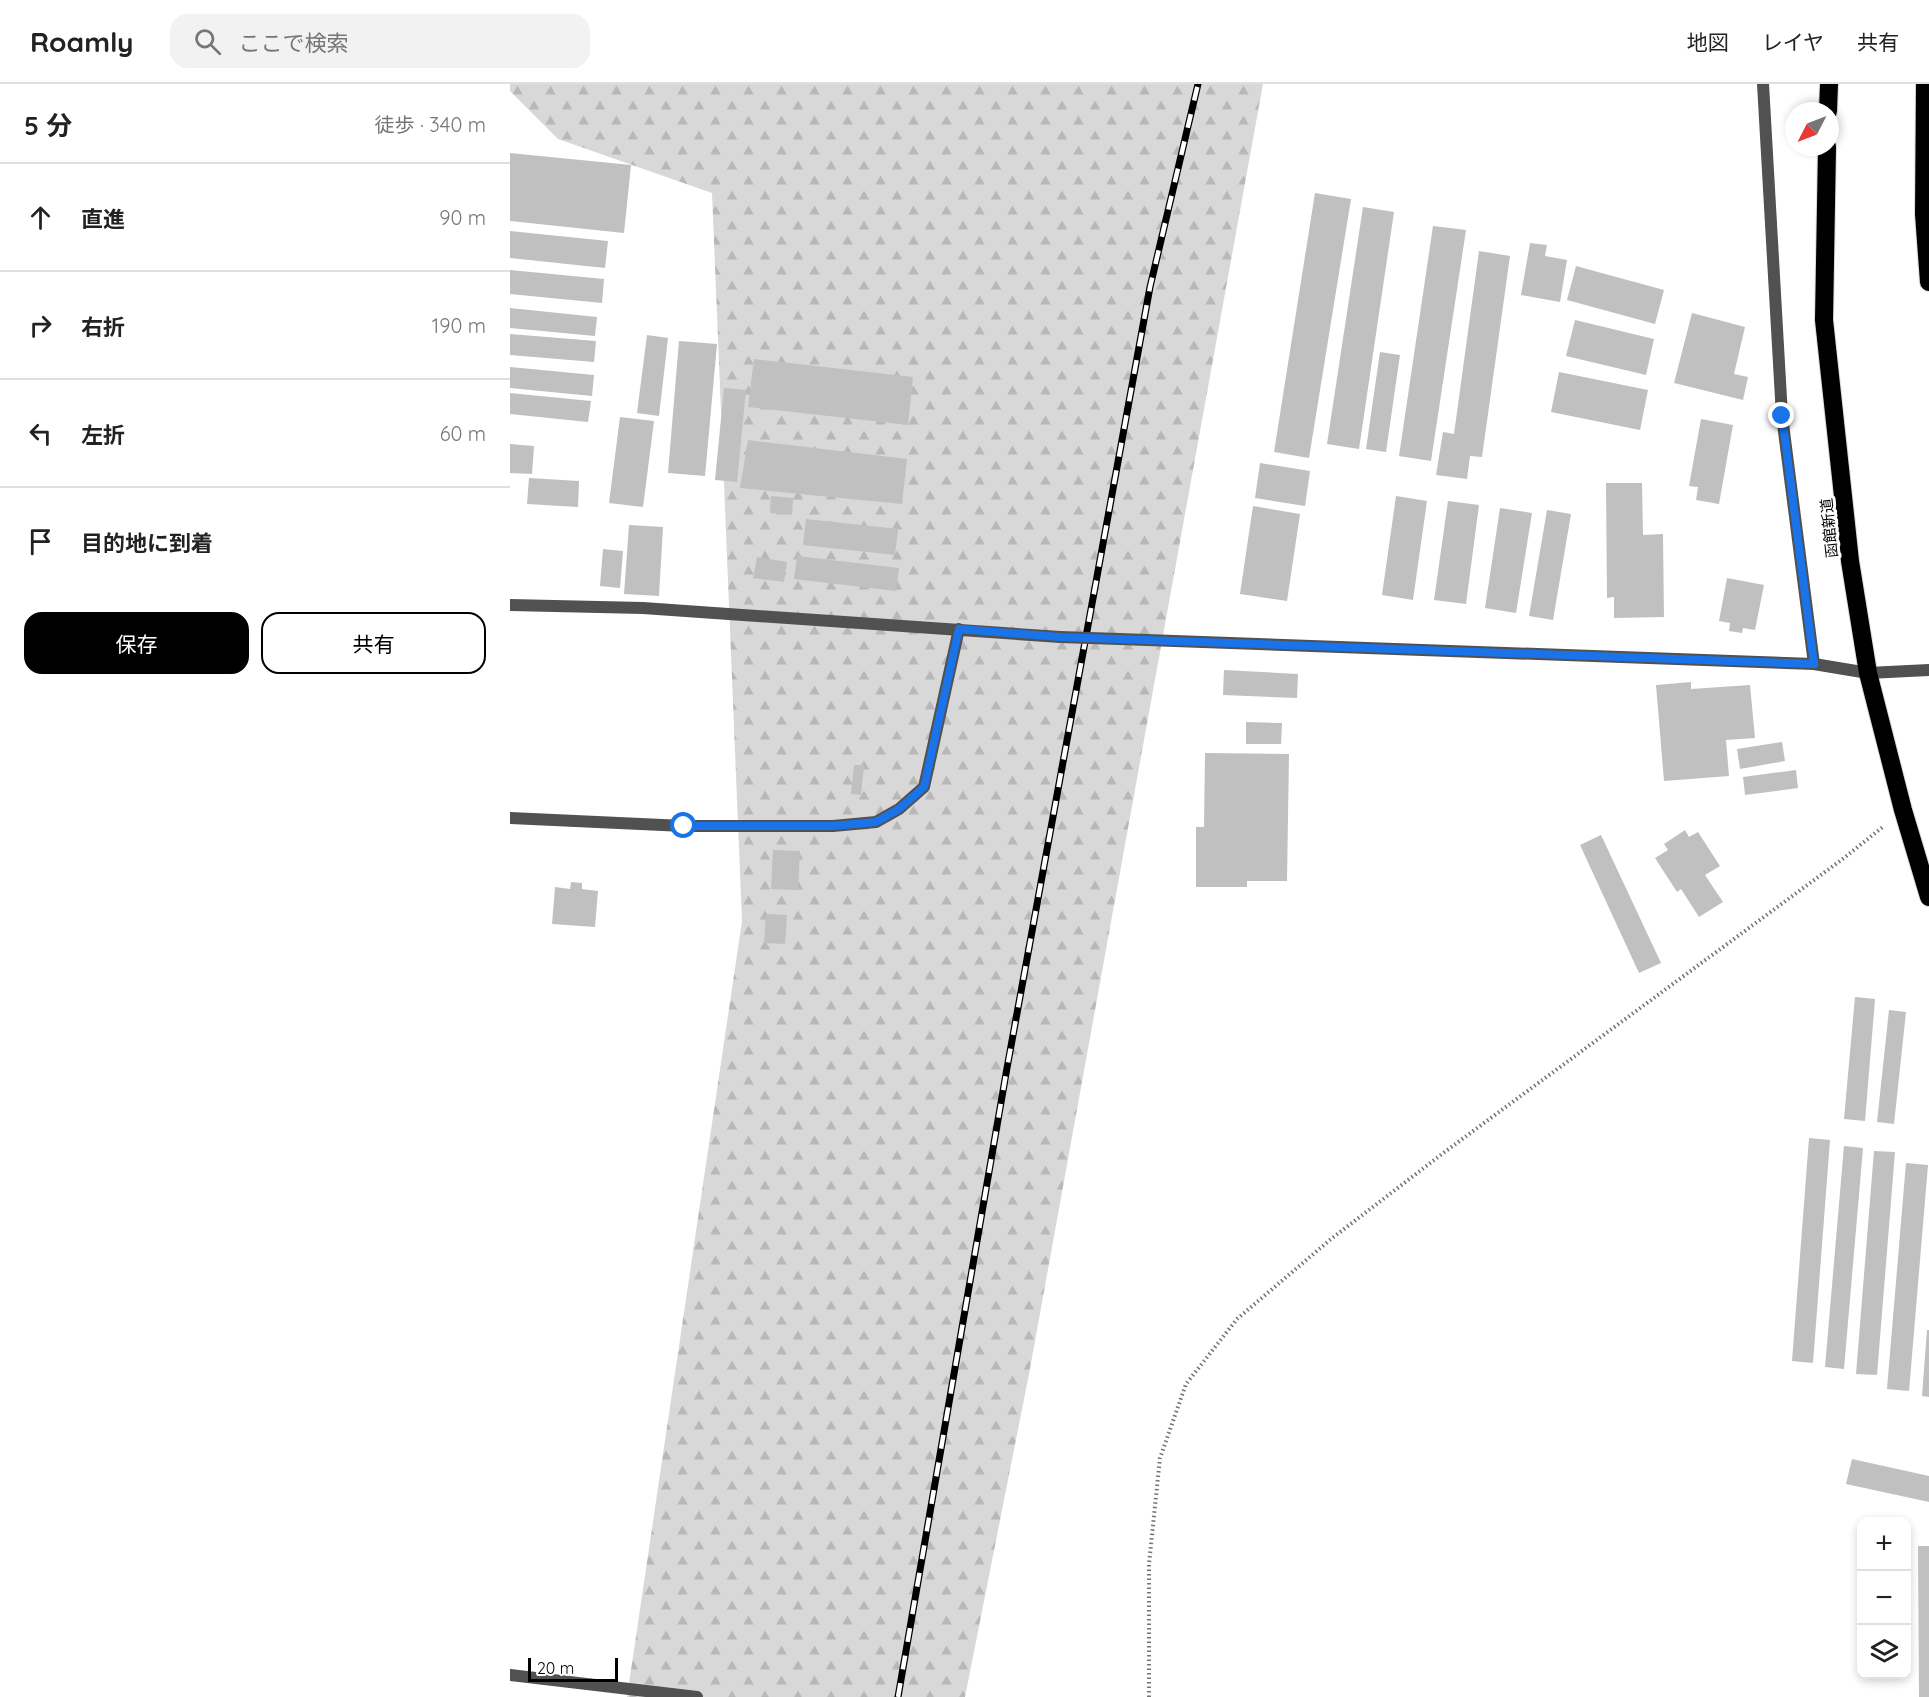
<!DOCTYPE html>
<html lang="ja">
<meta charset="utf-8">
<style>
body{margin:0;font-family:Quicksand,"Noto Sans JP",sans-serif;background:#f2f2f2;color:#222}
.controls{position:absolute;right:18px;bottom:18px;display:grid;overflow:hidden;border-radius:12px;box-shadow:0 3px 9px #0003}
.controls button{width:54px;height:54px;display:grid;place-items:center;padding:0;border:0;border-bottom:2px solid #e0e0e0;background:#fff;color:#222;font:30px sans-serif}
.compass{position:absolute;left:1275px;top:18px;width:54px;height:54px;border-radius:50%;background:#fff;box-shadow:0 3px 9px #0003;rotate:228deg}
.scale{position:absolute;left:18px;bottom:15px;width:90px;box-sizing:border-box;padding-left:6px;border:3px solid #000;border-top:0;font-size:16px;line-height:21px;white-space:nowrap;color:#000;-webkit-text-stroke:4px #fff;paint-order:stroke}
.stop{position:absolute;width:18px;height:18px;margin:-14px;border:4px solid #1a73e8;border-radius:50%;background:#fff}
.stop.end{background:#1a73e8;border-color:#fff;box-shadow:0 2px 6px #0008}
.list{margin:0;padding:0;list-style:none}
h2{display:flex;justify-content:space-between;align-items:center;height:78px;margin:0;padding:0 24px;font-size:26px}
h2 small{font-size:20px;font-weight:400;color:#767676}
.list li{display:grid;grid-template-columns:39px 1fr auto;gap:18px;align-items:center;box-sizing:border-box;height:108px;padding:0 24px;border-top:2px solid #e0e0e0}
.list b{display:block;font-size:22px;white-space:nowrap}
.list em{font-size:20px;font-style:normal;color:#767676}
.actions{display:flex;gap:12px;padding:18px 24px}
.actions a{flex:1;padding:14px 0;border:2px solid #000;border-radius:18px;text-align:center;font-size:21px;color:#000}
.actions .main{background:#000;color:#fff}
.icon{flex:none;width:33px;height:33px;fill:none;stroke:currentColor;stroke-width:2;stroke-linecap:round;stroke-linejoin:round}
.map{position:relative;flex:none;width:1419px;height:1613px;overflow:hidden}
header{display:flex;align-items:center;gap:36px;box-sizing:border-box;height:84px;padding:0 30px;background:#fff;border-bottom:2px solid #e0e0e0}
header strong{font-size:28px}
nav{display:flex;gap:33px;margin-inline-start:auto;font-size:21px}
.search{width:420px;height:54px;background:#f2f2f2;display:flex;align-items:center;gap:15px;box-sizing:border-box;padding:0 21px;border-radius:18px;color:#767676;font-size:22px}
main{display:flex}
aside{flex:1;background:#fff}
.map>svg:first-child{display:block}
</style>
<header>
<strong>Roamly</strong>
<div class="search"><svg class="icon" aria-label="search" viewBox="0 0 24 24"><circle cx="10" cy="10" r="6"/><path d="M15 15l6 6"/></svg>ここで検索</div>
<nav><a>地図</a><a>レイヤ</a><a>共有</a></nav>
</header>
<main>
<aside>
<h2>5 分<small>徒歩 · 340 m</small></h2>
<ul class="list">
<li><svg class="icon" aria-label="ahead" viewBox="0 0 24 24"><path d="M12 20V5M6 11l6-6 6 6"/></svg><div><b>直進</b></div><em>90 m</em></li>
<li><svg class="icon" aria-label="right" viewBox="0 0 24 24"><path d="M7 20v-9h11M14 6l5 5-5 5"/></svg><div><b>右折</b></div><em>190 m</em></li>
<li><svg class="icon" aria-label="left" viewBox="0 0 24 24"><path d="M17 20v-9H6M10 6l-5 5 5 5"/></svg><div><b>左折</b></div><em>60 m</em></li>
<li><svg class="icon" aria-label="arrive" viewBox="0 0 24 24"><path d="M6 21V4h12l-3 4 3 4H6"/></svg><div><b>目的地に到着</b></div></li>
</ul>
<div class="actions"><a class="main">保存</a><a>共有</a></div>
</aside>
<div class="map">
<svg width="1419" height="1613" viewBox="0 0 1419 1613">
<defs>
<pattern id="forest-firs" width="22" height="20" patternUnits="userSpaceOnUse" patternTransform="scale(1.5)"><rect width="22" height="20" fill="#d8d8d8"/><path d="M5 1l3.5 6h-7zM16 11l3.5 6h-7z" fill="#b8b8b8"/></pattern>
</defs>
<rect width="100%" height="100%" fill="#fff"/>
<path fill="url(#forest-firs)" d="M0 0H753L519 1290 455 1613H117L232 837 202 109 48 55 0 7Z"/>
<g fill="#c0c0c0">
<path d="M0 69 121 81 114 149 0 137Z"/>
<path d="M805 109 841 115 799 374 764 368Z"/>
<path d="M853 123 884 128 849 365 817 360Z"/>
<path d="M923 142 956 146 921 377 889 372Z"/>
<path d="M0 147 98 157 95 184 0 174Z"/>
<path d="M1020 159 1037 161 1035 172 1057 176 1050 218 1011 211Z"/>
<path d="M969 167 1000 172 972 373 960 372 957 395 926 391 933 348 944 350Z"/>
<path d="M1066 182 1154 206 1145 240 1057 216Z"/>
<path d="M0 186 94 195 92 219 0 210Z"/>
<path d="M0 224 87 233 85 252 0 244Z"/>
<path d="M1182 229 1235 243 1224 290 1238 293 1233 316 1164 299Z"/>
<path d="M1065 236 1144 255 1136 291 1056 272Z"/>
<path d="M0 250 86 257 84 278 0 271Z"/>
<path d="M137 251 158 254 149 332 127 329Z"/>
<path d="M169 257 207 260 195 392 158 389Z"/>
<path d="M870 268 890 271 876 368 856 365Z"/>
<path d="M244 275 403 293 398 341 238 323Z"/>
<path d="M0 283 84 291 82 312 0 304Z"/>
<path d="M1049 288 1138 306 1130 346 1041 328Z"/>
<path d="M214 304 236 306 227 398 205 396Z"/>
<path d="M0 309 81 317 78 338 0 330Z"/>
<path d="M110 333 144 337 133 423 99 419Z"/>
<path d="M1191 335 1223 341 1209 420 1186 416 1188 403 1179 402Z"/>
<path d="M238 356 397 375 392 420 230 404Z"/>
<path d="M0 360 24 362 22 390 0 389Z"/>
<path d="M750 379 800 387 795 422 745 414Z"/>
<path d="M19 394 69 397 68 423 17 420Z"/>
<path d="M1096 399H1132L1133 451 1153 450 1154 533 1104 534V513L1097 514Z"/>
<path d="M261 412 283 414 282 431 260 429Z"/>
<path d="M886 412 917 417 903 516 872 511Z"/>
<path d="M938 417 969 421 956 520 924 516Z"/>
<path d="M743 422 790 430 777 517 730 510Z"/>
<path d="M990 424 1022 429 1006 529 975 524Z"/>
<path d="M1037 426 1061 430 1043 536 1019 532Z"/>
<path d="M296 435 388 445 385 471 293 461Z"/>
<path d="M119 441 153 443 149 512 114 510Z"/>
<path d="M93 465 113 467 110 504 90 502Z"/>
<path d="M287 472 389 484 386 507 284 495Z"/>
<path d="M247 473 277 478 274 498 243 494Z"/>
<path d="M1217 494 1254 501 1245 546 1233 544 1232 549 1219 547 1220 539 1209 537Z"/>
<path d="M714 586 788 590 787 614 713 611Z"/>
<path d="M1181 598V605L1240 601 1245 654 1216 656 1219 692 1154 697 1146 601Z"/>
<path d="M736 638 772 639 771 660H736Z"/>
<path d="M1272 658 1275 677 1230 685 1227 665Z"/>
<path d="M695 669 779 670 777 797H737V803H686V743H694Z"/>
<path d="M344 681H354L351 711 341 710Z"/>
<path d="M1286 686 1288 704 1235 711 1233 693Z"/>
<path d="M1175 746 1179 753 1188 748 1210 782 1195 791 1213 818 1189 833 1171 805 1167 808 1145 774 1158 766 1154 760Z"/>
<path d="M1091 751 1151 879 1129 889 1070 761Z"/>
<path d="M263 766 290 767 288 806 261 805Z"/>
<path d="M61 798 72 799V805L88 807 85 843 42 840 45 803 60 805Z"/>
<path d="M256 830 277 831 275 860 254 859Z"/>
<path d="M1345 913 1365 915 1355 1037 1334 1035Z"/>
<path d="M1379 926 1396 928 1384 1040 1367 1038Z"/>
<path d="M1299 1054 1320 1056 1303 1279 1282 1277Z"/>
<path d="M1334 1062 1353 1064 1334 1285 1315 1283Z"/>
<path d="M1364 1067 1385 1068 1367 1291 1346 1290Z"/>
<path d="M1396 1079 1418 1081 1399 1307 1377 1305Z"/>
<path d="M1417 1246H1419V1313L1412 1312Z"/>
<path d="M1342 1375 1419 1392V1418L1336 1400Z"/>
<path d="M1408 1462H1419V1613H1409Z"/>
</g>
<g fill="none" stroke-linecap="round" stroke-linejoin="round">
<defs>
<g id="highway">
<path d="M1415 0 1414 130 1419 198"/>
<path d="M1318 27 1319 0"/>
<path d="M1317 63 1314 236 1340 477 1358 589 1393 726 1419 813"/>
</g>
</defs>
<use href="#highway" stroke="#dbdbdb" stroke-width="20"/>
<path stroke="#737373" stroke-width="4" stroke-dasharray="1.5 3" stroke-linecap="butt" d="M639 1613V1480L650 1374 676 1300 727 1235 821 1155 936 1067 1334 774 1374 742"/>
<path stroke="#515151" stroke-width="12" d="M1253 0 1272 332 1304 580"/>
<g stroke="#515151" stroke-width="12">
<path d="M0 521 133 524 550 553"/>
<path d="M609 555 1304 580 1358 589 1419 586"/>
<path d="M0 734 174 742H323L366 738 389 725 414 703 449 545"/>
<path d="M0 1591 187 1613"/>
</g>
<use href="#highway" stroke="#000" stroke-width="18"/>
<defs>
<path id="rail" d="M388 1613 497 984 640 203 688 0"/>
</defs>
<use href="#rail" stroke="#000" stroke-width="7"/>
<use href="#rail" stroke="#fff" stroke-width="4.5" stroke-dasharray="14" stroke-linecap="butt"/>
<path stroke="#515151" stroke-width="12" d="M550 553 609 555"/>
</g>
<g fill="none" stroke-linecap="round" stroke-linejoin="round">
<path stroke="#1a73e8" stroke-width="8" d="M174 742H323L366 738 389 725 414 703 449 545 550 553 1304 580 1272 332"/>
</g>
<g text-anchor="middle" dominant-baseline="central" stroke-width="6" stroke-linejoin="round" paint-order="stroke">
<g font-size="15" fill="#000" stroke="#fff">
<text transform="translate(1319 444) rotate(-96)">函館新道</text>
</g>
</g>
</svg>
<div class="controls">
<button>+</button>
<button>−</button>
<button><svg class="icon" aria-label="layers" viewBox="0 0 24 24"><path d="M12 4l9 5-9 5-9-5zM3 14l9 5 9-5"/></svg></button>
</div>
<svg class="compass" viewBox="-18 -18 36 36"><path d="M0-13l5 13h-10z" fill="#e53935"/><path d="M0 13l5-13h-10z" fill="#767676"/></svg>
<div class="scale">20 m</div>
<div class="stop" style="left:174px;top:742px"></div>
<div class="stop end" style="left:1272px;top:332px"></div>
</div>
</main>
